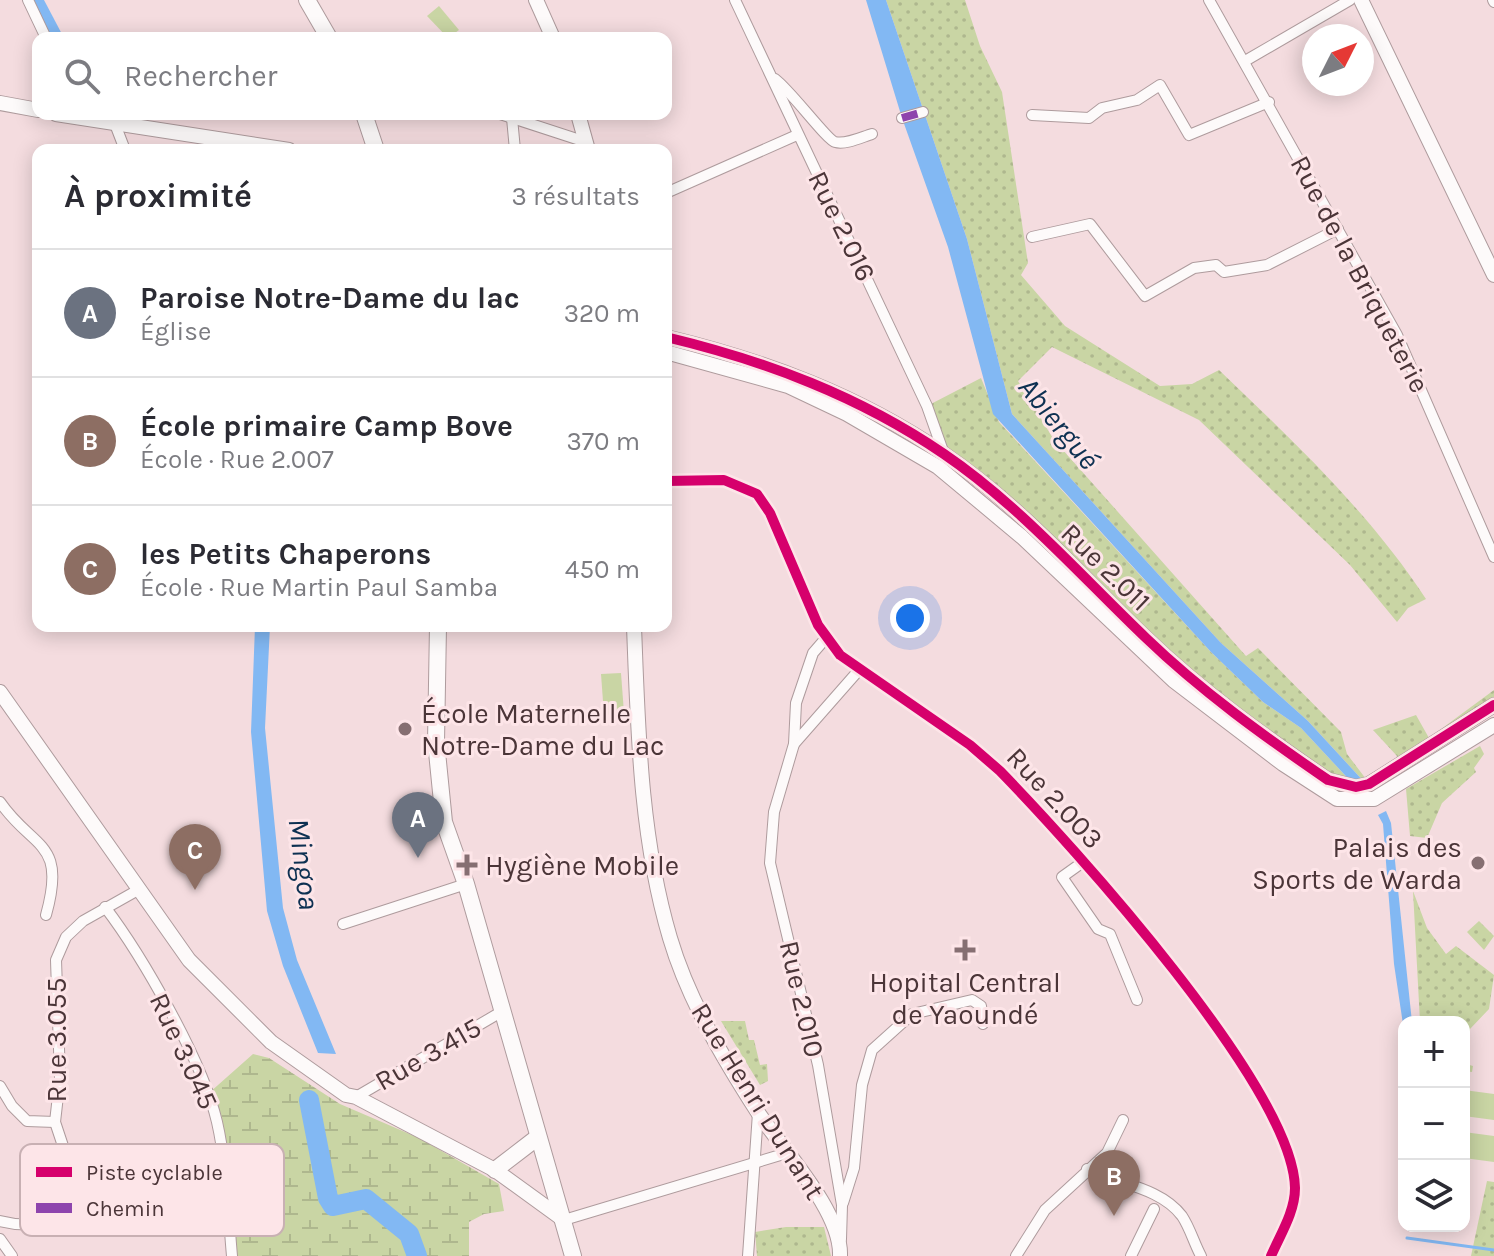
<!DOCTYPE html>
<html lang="fr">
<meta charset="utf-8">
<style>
body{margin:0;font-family:Karla,sans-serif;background:#f7f7f7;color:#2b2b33}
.controls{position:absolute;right:24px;bottom:24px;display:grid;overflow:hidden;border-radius:16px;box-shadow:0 4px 20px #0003}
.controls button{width:72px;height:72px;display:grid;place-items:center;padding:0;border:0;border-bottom:2px solid #e1e1e2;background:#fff;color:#2b2b33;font:40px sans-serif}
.compass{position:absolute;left:1302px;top:24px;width:72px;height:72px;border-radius:50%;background:#fff;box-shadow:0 4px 20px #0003;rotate:48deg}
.you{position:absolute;left:910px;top:618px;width:28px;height:28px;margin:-20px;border:6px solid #fff;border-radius:50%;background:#1a73e8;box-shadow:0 0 0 12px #1a73e833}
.badge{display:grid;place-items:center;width:52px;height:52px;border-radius:50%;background:#7c3aed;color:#fff;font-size:26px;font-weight:700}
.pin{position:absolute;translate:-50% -66px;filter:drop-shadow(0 2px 4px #0008)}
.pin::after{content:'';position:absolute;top:42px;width:28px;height:24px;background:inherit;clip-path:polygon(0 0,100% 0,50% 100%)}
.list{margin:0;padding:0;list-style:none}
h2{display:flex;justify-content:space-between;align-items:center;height:104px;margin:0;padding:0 32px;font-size:34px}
h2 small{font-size:26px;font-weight:400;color:#7c7c81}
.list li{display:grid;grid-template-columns:52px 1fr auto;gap:24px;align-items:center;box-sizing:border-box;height:128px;padding:0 32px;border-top:2px solid #e1e1e2}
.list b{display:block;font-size:30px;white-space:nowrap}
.list p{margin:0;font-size:26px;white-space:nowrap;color:#7c7c81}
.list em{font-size:26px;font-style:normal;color:#7c7c81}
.icon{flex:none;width:44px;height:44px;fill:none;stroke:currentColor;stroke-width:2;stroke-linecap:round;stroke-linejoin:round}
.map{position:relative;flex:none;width:1494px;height:1256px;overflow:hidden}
.search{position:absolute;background:#fff;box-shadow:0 4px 20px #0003;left:32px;top:32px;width:640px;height:88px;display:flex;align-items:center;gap:20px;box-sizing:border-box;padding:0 28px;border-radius:16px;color:#7c7c81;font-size:30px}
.panel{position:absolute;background:#fff;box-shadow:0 4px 20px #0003;left:32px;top:144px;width:640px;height:488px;border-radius:16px}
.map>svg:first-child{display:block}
</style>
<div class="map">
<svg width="1494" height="1256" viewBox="0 0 1494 1256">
<defs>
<pattern id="grass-dots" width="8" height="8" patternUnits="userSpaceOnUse" patternTransform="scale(2)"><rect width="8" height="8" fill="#c9d5a4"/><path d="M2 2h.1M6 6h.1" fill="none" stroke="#aeb78e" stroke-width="1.8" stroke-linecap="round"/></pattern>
<pattern id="wetland-marsh" width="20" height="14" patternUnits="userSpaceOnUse" patternTransform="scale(2)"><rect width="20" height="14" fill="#c9d5a4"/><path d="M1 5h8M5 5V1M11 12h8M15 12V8" fill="none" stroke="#aeb78e"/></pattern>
</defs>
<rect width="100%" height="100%" fill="#f4dcdf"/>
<g fill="url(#grass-dots)">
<path d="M886 0H965L980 46 1002 92 1028 263 1021 275 1065 326 1160 386 1192 384 1219 370C1293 441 1369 512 1426 599L1408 608 1397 622 1350 565 1199 420 1052 347 1018 381 1054 440 1246 656 1258 648 1341 732 1347 754 1366 779 1395 762 1397 756 1373 730 1416 715 1429 738 1494 690V705L1367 785 1308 721 1221 643 1012 414 967 239Z"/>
<path d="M981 378 999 422 1211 652 1263 702 1301 728 1356 787 1341 785 1183 671 944 454 927 406Z"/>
<path d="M1480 746 1484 754 1474 768 1476 772 1442 803 1427 838 1410 836 1406 789Z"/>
<path d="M1413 891 1427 928 1446 954 1456 946 1494 975 1489 1009 1470 1029 1466 1064 1473 1066 1472 1072 1464 1071V1022H1420Z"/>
<path d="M1479 921 1494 936 1484 950 1467 932Z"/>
<path d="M721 1021H745L749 1040H754L760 1065 767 1064 768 1081 760 1085Z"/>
<path d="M1487 1181 1494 1182V1256H1471Z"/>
<path d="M786 1227H824L831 1256H757L755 1232Z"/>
</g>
<path fill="url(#wetland-marsh)" d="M253 1054 269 1058 340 1104 419 1138 499 1184 504 1211 484 1214 469 1222V1256H232L209 1093Z"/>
<g fill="#c9d5a4">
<path d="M439 6 459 30 448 38 427 16Z"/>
<path d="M621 673 624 713 604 715 601 674Z"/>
<path d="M1464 1090 1494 1094V1120L1464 1116Z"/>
<path d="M1464 1132 1494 1136V1162L1464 1158Z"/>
</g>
<g fill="#82b8f3">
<path d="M32 0H44L64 38H52Z"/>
<path d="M866 0H886L967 239 1012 414 1221 643 1308 721 1367 785 1356 787 1301 728 1263 702 1211 652 993 414 948 247 902 118Z"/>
<path d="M255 626H270L265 728 283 908 297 960 336 1054 318 1053 283 966 267 911 251 732Z"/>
<path d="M1386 811 1391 823 1412 1022H1404V1031L1394 964 1383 824 1378 815Z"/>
</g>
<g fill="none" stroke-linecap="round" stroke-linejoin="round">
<path stroke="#82b8f3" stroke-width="3" d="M1407 1238 1494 1250"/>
<path stroke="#82b8f3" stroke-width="20" d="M309 1100 328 1198 333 1206 366 1199 409 1234 417 1256"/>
<defs>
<g id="street">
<path d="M28 0 46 38"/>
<path d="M735 0 927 406 944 454"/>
<path d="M1209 0 1397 335 1494 557"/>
<path d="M1493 0 1494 2"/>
<path d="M1245 61 1350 0"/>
<path d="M775 79C791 91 827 140 835 142 846 145 862 137 872 134"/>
<path d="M500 114 586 142"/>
<path d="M1032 115 1089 118 1102 108 1137 100 1160 85 1189 135 1269 102"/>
<path d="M512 118 515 150"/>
<path d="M902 118 923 112"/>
<path d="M115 124 125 150"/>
<path d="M666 193 797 135"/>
<path d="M1032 237 1090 224 1145 296 1194 268 1216 265 1224 272 1267 265 1338 229"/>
<path d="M666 481 724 480 757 494 770 513 818 625 840 655 970 745 1000 771C1072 845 1293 1088 1295 1188 1295 1212 1280 1235 1271 1256"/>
<path d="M826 638 813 653 796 703 794 744 774 812 770 863 818 1065 842 1205 841 1239"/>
<path d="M794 744 859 670"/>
<path d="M0 802C33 850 67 840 46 915"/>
<path d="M1083 862 1062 877 1098 929 1110 934 1137 1000"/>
<path d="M105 907C143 957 203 1062 217 1122 227 1166 228 1212 232 1256"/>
<path d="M343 924 466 884"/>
<path d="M0 1086 12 1106 27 1121 55 1122"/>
<path d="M356 1097 501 1012"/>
<path d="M1087 1169C1117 1184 1160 1187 1182 1216 1190 1228 1194 1243 1201 1256"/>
<path d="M843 1203 854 1168 862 1085 872 1050 912 1014 972 1000 981 1006 983 1024"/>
<path d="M564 1220 787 1153"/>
<path d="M0 1221C30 1229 56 1222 85 1212"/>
<path d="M90 1227 55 1122 60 1078 56 960 66 937 83 921 138 890"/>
<path d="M0 1239 12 1256"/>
<path d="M748 1256 758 1113"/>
<path d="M1016 1256 1045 1210 1107 1153 1123 1120"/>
<path d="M1131 1256 1154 1209"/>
</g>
<g id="secondary">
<path d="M536 0 553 38"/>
<path d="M1361 0 1494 275"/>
<path d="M0 103 38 110"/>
<path d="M56 114 289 150"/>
<path d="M578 114 588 150"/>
<path d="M666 337C766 361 859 396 944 454 1019 505 1081 576 1146 638 1201 691 1265 737 1328 780L1356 787 1369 784 1494 705"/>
<path d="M666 352 788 386 847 414 938 467 1022 537 1174 681 1283 764 1337 799H1374L1494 725"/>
<path d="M634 626C638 730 640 837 670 938 688 999 723 1058 757 1111 781 1148 842 1211 840 1256"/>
<path d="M0 692 189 960 271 1042 346 1095 356 1097 495 1170 564 1220"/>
</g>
<g id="primary">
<path d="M307 0 329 38"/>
<path d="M364 114 376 150"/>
<path d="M438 626 436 742 444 822 466 884 573 1256"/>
<path d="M495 1170 538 1137"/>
</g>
</defs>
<use href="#street" stroke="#ae9b9d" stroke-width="12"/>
<use href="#secondary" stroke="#ae9b9d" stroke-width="16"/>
<use href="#primary" stroke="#ae9b9d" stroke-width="18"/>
<use href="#street" stroke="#fdfafa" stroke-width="10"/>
<use href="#secondary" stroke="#fdfafa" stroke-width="14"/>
<use href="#primary" stroke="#fdfafa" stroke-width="16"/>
<path stroke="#8e44ad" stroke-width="8" stroke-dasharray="16 8" stroke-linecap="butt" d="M902 118 923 112"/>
<defs>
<g id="cycleway">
<path d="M666 337C766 361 859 396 944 454 1019 505 1081 576 1146 638 1201 691 1265 737 1328 780L1356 787 1369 784 1494 705"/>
<path d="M666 481 724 480 757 494 770 513 818 625 840 655 970 745 1000 771C1072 845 1293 1088 1295 1188 1295 1212 1280 1235 1271 1256"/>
</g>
</defs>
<use href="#cycleway" stroke="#fde5e8" stroke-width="15"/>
<use href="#cycleway" stroke="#d6006c" stroke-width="10"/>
</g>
<g fill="#866f72" stroke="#fde5e8" stroke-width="3">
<circle cx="405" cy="729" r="8"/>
<circle cx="1478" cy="863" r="8"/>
<path d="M463 853h8v8h8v8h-8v8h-8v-8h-8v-8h8z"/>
<path d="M961 938h8v8h8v8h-8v8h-8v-8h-8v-8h8z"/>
</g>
<g text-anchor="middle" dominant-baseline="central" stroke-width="6" stroke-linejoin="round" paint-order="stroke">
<g font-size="28" fill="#4b3538" stroke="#fde5e8">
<text transform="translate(842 226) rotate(64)">Rue 2.016</text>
<text transform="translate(1360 274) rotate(62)">Rue de la Briqueterie</text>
<text transform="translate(1106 567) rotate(44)">Rue 2.011</text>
<text transform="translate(1055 798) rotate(47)">Rue 2.003</text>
<text transform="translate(802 999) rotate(77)">Rue 2.010</text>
<text transform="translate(56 1040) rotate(-90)">Rue 3.055</text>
<text transform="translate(184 1051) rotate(65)">Rue 3.045</text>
<text transform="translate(428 1054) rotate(-30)">Rue 3.415</text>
<text transform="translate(758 1101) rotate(58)">Rue Henri Dunant</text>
</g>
<g font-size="28" fill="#4b3538" stroke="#fde5e8" text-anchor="start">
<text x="421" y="713">École Maternelle<tspan x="421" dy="32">Notre-Dame du Lac</tspan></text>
<text x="1462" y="847" text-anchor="end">Palais des<tspan x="1462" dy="32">Sports de Warda</tspan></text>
<text x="485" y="865">Hygiène Mobile</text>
<text x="965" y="982" text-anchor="middle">Hopital Central<tspan x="965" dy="32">de Yaoundé</tspan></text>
</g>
<g font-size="30" font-style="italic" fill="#0e3152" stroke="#fde5e8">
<text transform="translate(1059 423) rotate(51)">Abiergué</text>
<text transform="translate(304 864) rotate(83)">Mingoa</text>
</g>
</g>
<rect x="20" y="1144" width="264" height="92" rx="12" fill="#fde5e8" stroke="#c8b0b3" stroke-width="2"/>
<rect x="36" y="1167" width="36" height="10" fill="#d6006c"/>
<rect x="36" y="1203" width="36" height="10" fill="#8e44ad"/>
<g font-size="22" fill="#4b3538">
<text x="86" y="1180">Piste cyclable</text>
<text x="86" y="1216">Chemin</text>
</g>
</svg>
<div class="controls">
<button>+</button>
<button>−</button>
<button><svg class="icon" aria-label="layers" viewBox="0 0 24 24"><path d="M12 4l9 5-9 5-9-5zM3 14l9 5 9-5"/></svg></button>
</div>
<svg class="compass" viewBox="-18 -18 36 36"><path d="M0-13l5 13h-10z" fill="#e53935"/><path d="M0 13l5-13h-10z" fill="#7c7c81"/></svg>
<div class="you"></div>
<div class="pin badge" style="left:418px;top:858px;background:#6b7280">A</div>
<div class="pin badge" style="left:1114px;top:1216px;background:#8d6e63">B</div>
<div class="pin badge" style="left:195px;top:890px;background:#8d6e63">C</div>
<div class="search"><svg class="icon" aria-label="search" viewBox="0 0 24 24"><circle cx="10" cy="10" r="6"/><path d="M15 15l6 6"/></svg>Rechercher</div>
<section class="panel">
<h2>À proximité<small>3 résultats</small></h2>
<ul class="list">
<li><span class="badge" style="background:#6b7280">A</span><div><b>Paroise Notre-Dame du lac</b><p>Église</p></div><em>320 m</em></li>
<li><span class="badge" style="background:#8d6e63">B</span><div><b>École primaire Camp Bove</b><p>École · Rue 2.007</p></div><em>370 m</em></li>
<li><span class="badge" style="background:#8d6e63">C</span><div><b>les Petits Chaperons</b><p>École · Rue Martin Paul Samba</p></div><em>450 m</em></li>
</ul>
</section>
</div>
